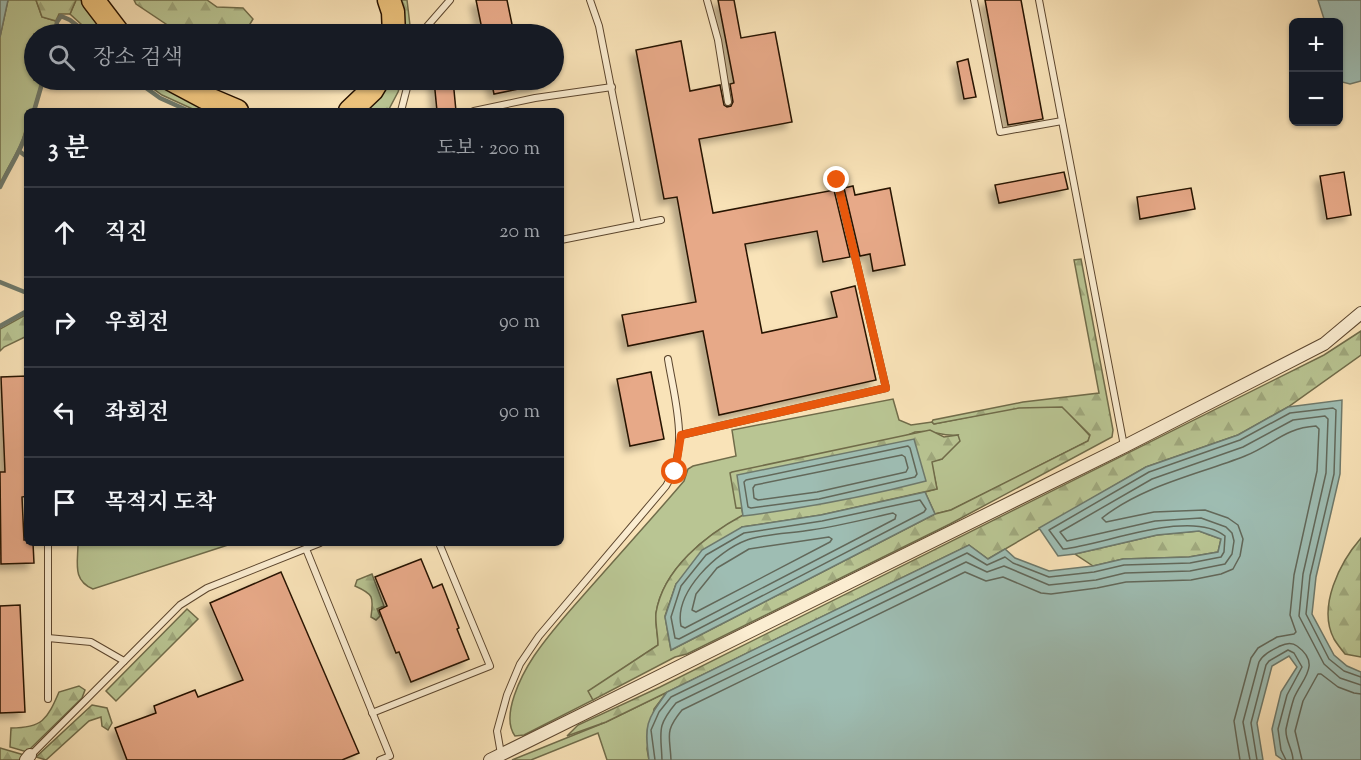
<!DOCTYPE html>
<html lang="ko">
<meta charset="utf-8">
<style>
body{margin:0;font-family:"Sorts Mill Goudy","Noto Serif KR",serif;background:#242831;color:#f1f3f6}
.controls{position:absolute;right:18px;top:18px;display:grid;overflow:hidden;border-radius:9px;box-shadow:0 2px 4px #0004}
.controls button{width:54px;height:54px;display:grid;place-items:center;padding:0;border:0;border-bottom:2px solid #363941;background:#171b24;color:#f1f3f6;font:30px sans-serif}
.stop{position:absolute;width:18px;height:18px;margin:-14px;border:4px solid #ea580c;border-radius:50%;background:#fff}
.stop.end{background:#ea580c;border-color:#fff;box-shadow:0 2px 6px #0008}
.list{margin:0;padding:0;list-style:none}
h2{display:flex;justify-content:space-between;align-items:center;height:78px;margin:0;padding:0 24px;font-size:26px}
h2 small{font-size:20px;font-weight:400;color:#9ea1a6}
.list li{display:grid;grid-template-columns:39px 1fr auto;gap:18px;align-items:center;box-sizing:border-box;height:90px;padding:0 24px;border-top:2px solid #363941}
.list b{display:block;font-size:22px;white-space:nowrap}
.list em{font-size:20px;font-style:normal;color:#9ea1a6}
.icon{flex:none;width:33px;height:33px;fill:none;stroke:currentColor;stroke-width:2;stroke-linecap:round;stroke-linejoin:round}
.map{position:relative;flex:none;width:1361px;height:760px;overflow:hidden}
.search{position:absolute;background:#171b24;box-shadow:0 2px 4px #0004;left:24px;top:24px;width:540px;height:66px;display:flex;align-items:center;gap:15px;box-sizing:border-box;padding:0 21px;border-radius:33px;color:#9ea1a6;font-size:22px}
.panel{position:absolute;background:#171b24;box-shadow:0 2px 4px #0004;left:24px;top:108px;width:540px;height:438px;border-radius:9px}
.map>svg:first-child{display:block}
</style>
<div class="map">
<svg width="1361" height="760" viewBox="0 0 1361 760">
<defs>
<pattern id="forest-firs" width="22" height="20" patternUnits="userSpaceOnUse" patternTransform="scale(1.5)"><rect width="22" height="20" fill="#b9c593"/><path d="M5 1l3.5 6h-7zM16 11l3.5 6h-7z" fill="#9fa87d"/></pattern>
<filter id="shadow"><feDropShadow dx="-5.5" dy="5.5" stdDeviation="3" flood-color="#0004"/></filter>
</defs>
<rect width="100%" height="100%" fill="#f9e3b8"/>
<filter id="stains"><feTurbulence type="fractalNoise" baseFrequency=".00333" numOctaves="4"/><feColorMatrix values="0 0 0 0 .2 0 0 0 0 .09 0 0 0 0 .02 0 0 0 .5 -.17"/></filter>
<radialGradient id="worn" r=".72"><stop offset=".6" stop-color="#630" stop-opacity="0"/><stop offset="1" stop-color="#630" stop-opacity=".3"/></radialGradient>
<g fill="#b9c593" stroke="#706c4a" stroke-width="1.5">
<path d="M8 0H36L42 17 56 21 54 34H34V80H42L33 111H27C27 144 13 155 0 184V37Z"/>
<path d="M76 0H85L110 34H92L70 14Z"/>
<path d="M141 80H160L203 103 223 111H197L162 95Z"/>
<path d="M893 399 899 420 911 425 932 422 934 424 1019 407H1063L1090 436 1088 441 951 510 935 514 925 492 937 489 931 461 942 459 958 435C939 437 935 429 915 432L736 508H742L743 516C706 535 663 569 656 613 655 623 658 635 658 645L589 691 593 700 524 735 515 736C500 716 522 674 534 656 552 629 575 605 596 581 625 548 655 515 684 481L688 469 693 466 736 456 732 430Z"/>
<path d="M78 543H234L93 589C72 580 78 563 78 543Z"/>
<path d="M667 692 654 709 647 749 649 760H607L598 733 531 760H512L606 722Z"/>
</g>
<g fill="url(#forest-firs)" stroke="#706c4a" stroke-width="1.5">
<path d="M36 0H76L70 14H59L56 21 42 17Z"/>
<path d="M134 0H207L217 7 243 8 253 19 244 34H181L136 4Z"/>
<path d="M395 0H407L411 34H399Z"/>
<path d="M385 80H402L398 92 388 111H360Z"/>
<path d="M1081 259 1113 430 1112 437 950 524 687 654 675 657 593 700 588 691 658 645C658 635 655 623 656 613 663 569 706 535 743 515L742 508H736L730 473 732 472 930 430 944 437 958 435 960 441 942 459 932 462 937 489 821 515 742 527 676 584 665 616 671 650 935 514 951 510 1088 441 1090 435 1062 407 1019 408 934 424 932 422 933 420 1023 402 1099 393 1074 260Z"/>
<path d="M27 314V336L4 347 0 351V329Z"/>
<path d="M1361 331V355L1288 407 1238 435 1146 467 988 559 969 545 606 722 567 736 578 725 660 687 1324 355Z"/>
<path d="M1199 531 1221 539 1218 552 1189 557 1123 559 1093 566 1075 554 1157 535Z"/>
<path d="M1361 538V657L1345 654C1341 649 1337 644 1334 639 1317 607 1340 562 1361 538Z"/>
<path d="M372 574 384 606 377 609 380 616 376 620 371 617C374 596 373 594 355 586L357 580Z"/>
<path d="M187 609 198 619 116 701 106 691Z"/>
<path d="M79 686 85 690 82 698 29 750 27 752 10 747 11 728C42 728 47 720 59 692Z"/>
<path d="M92 705 107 708 112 723 108 730 102 726 101 717 89 721 46 760 36 757Z"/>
<path d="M0 748 24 755 20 760H0Z"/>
</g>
<g fill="#9ebdb3" stroke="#6e796b" stroke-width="1.5">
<path d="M0 0H8L0 37Z"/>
<path d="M1318 0H1361V81L1350 84 1342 82 1339 70 1338 22H1325Z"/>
<path d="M1342 400 1340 474 1316 577 1312 614 1334 655 1347 666 1361 672V760H1283L1276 755 1272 729 1281 692 1297 667 1289 656 1272 666 1257 723 1263 760H649C644 725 646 721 667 692L969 545 988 559 1005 549 1015 558 1049 571 1093 566 1123 559 1189 557 1218 552 1221 539 1199 531 1157 535 1075 554 1058 556 1039 528 1146 467 1238 435 1288 407Z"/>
<path d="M914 439 926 481C865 497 805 508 743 516L737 475Z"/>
<path d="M925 492 935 514 671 650 665 617 676 584 702 550 742 527 821 515Z"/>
</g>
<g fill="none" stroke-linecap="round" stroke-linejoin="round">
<g stroke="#62685a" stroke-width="1.5">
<path d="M908 446 910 448 917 474 915 477 819 499 751 508 748 507 744 482 746 480Z"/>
<path d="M902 455 905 457 908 468 906 472 817 492 758 500 754 498 753 488 755 485Z"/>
<path d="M920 500 926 509 924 512 679 639 675 638 671 617 681 586 706 555 744 533 822 521Z"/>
<path d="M893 513 896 515 895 519 685 628 681 626C674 592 717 551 747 540 761 534 794 533 811 530 839 526 866 519 893 513Z"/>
<path d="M829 537 832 539 830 542 696 612 692 610 696 594 717 568 749 549Z"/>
<path d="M655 760 651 730 659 712 671 697 967 553 987 565 1005 557 1013 563 1049 577 1094 572 1124 565 1190 563 1221 557 1224 552 1225 536C1191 508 1104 545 1063 549L1049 530 1149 472 1240 440 1290 413 1333 408 1336 410 1334 474 1310 576 1306 614 1329 659 1344 671 1361 677"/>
<path d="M662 760C661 731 656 727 676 703L966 562 987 572 1004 566 1049 585 1096 580 1125 573 1190 571 1225 564 1232 554 1234 541 1232 533 1226 527 1201 518 1155 521 1067 541 1060 532 1152 479 1243 447 1293 420 1325 416 1328 419 1326 473 1303 574 1299 616 1324 664 1340 678 1361 685"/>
<path d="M671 760C670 735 664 732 682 710L965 572 986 581 1003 577 1041 593 1051 594 1097 588 1126 582 1191 580 1221 574 1233 569 1240 556 1243 539 1238 525 1228 518 1205 510 1154 512 1106 522 1102 518C1144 485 1197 475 1245 456 1273 445 1284 428 1316 426L1319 429 1317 471 1294 575 1290 615 1296 632 1294 634 1277 637 1258 648 1251 658 1234 721 1240 760"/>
<path d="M1250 760 1243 722 1259 662C1263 654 1272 650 1280 646 1286 643 1292 642 1297 646 1322 664 1302 679 1294 698 1291 707 1288 720 1286 729 1285 741 1293 749 1293 760"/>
<path d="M1257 760 1251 723 1266 665 1269 661 1288 650 1294 653 1302 667 1287 695 1278 729 1281 750 1286 760"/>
<path d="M1302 760 1295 731 1303 701 1318 674H1321L1338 687 1354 693 1361 694"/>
</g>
<g stroke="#6e796b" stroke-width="4.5">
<path d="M55 34 57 22 61 16 70 20 88 34"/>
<path d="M135 80 160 98 189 111"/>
<path d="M34 111 43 80"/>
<path d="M19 151 27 157"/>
<path d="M0 187C9 168 21 151 27 131"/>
<path d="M0 282 27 293"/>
<path d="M27 305V307"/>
<path d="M0 326 27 311"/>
</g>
</g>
<g fill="#e7a988" stroke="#271200" stroke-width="1.5" filter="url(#shadow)">
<path d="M476 0H507L514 34H483Z"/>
<path d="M718 0H734L741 38 775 32 792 122 699 139 713 213 834 190 850 257 823 262 817 231 745 244 762 333 837 317 831 292 855 286 876 380 719 415 703 331 628 346 622 315 696 302 677 197 664 199 636 50 681 41 690 91 720 85 724 105 727 107 731 106 733 102 730 84 734 83Z"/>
<path d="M985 0H1021L1043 119 1008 125Z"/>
<path d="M968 59 976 97 964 99 957 62Z"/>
<path d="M434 80H453L456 111H437Z"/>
<path d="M491 80H537L538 85 494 94Z"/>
<path d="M1064 172 1068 189 999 203 995 185Z"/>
<path d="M1344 172 1351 215 1327 219 1320 176Z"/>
<path d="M853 186 855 195 890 188 905 265 873 271 870 254 860 256 844 188Z"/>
<path d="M1191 188 1195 209 1140 219 1137 197Z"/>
<path d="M651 372 664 439 630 446 617 379Z"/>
<path d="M27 376V496L22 497 24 540H27V543H33L34 563 1 564 0 472H5L1 377Z"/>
<path d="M421 559 433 588 442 584 459 628 457 629 469 659 411 682 399 652 396 653 379 610 387 606 375 577Z"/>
<path d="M281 572 359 753 342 760H127L115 728 156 713 154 706 195 690 198 697 243 680 210 603Z"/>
<path d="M20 605 25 712 0 713V606Z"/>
</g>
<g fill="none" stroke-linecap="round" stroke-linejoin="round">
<defs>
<g id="lane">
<path d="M590 0 599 26 638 225"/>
<path d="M707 0 718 40 728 102"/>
<path d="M974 0 1000 132 1062 121"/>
<path d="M1039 0 1124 446"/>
<path d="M421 34 423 31 450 0"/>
<path d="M401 111 409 80"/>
<path d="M474 111 535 98 612 87"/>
<path d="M561 240 661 220"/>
<path d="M681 435 886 388 837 180"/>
<path d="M48 543V699"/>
<path d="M306 549 390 756 380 760"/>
<path d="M48 638 91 642 124 661"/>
<path d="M372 713 490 666 439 543"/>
<path d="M501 754 497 731 507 695 520 664 539 636 666 486C690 447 675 402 668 359"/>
<path d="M31 755 180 605 207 588 320 543"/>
</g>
<g id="street">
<path d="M26 760 30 755"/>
<path d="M490 760 1125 446 1324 344 1361 313"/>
</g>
<g id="highway">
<path d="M93 0 119 34"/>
<path d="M389 0 393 12 394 34"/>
<path d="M172 80 204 97 237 111"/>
<path d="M350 111 372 90 378 80"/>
</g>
</defs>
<use href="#lane" stroke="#5c462e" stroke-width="8"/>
<use href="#street" stroke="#5c462e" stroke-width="14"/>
<use href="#highway" stroke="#271200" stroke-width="25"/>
<use href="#lane" stroke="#fbedd1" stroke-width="6"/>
<use href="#street" stroke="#fbedd1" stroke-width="12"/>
<use href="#highway" stroke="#ecc27c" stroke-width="22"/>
</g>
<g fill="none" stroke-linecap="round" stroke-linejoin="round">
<path stroke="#ea580c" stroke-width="8" d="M675 472 681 435 886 388 837 180"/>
</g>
<rect width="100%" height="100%" filter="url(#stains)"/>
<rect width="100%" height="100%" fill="url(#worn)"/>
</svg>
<div class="controls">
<button>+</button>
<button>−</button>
</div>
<div class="stop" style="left:675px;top:472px"></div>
<div class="stop end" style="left:837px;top:180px"></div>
<div class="search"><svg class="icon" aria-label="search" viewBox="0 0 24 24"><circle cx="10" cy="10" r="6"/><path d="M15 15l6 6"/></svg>장소 검색</div>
<section class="panel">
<h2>3 분<small>도보 · 200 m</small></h2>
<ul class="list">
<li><svg class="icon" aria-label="ahead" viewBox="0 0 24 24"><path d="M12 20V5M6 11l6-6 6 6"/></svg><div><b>직진</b></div><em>20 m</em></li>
<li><svg class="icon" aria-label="right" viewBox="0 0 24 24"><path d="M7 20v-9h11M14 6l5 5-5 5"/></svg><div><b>우회전</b></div><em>90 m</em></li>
<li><svg class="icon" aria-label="left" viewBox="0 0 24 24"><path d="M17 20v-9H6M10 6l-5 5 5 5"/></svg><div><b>좌회전</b></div><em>90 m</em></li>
<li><svg class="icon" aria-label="arrive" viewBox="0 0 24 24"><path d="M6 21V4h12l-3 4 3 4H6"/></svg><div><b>목적지 도착</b></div></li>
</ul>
</section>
</div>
